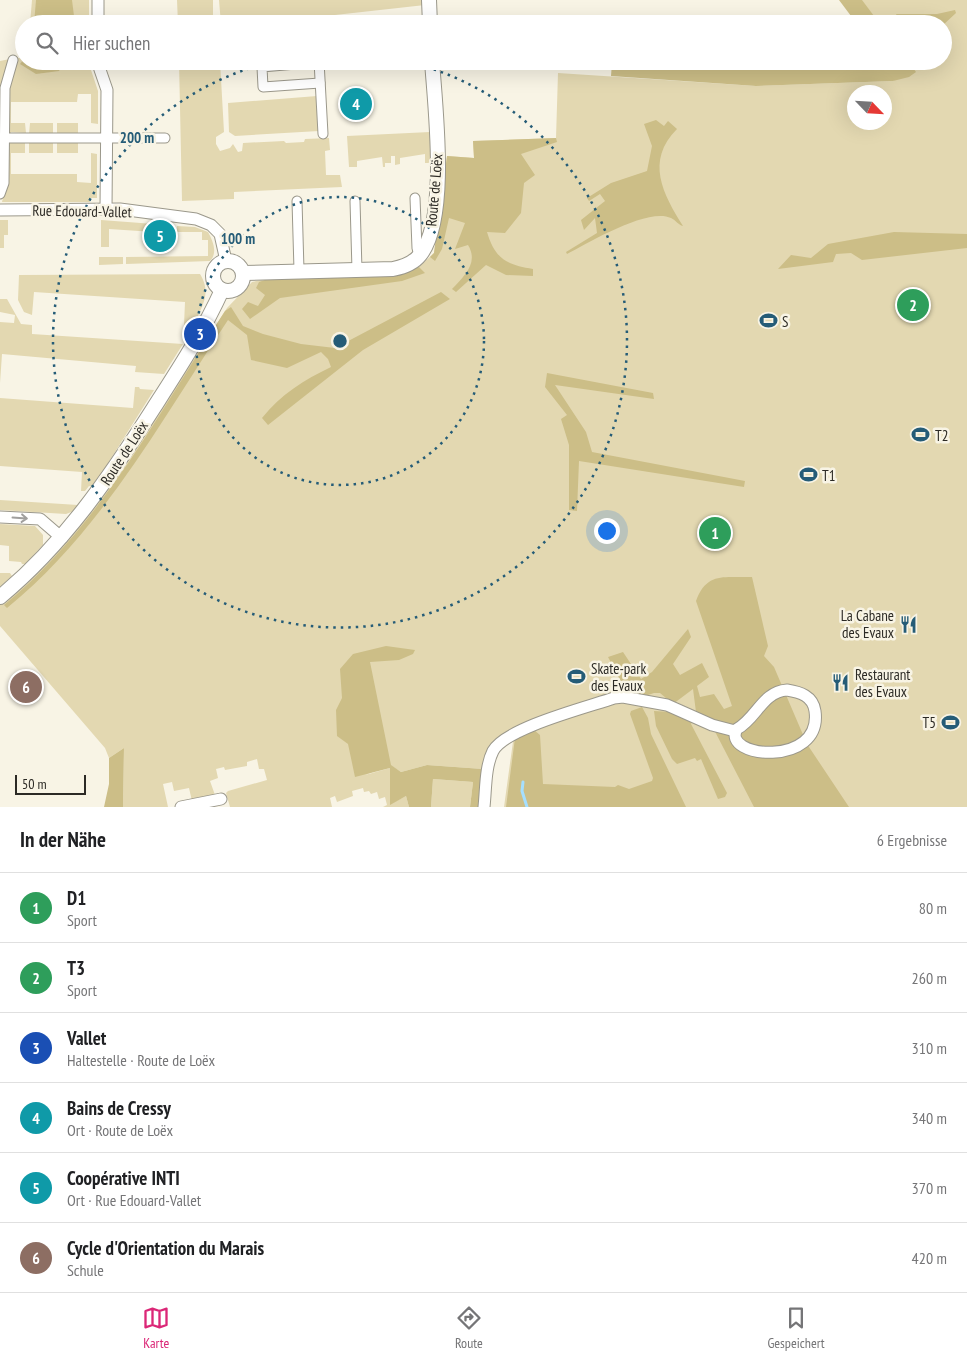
<!DOCTYPE html>
<html lang="de">
<meta charset="utf-8">
<style>
body{margin:0;font-family:"PT Sans Narrow",sans-serif;background:#f6f6f6;color:#202124}
.compass{position:absolute;left:847px;top:85px;width:45px;height:45px;border-radius:50%;background:#fff;box-shadow:0 5px 20px #0002;rotate:115deg}
.scale{position:absolute;left:15px;bottom:12px;width:71px;box-sizing:border-box;padding-left:5px;border:2px solid #2c2a25;border-top:0;font-size:14px;line-height:18px;white-space:nowrap;color:#2c2a25;-webkit-text-stroke:4px #f8f4e5;paint-order:stroke}
.you{position:absolute;left:606px;top:530px;width:18px;height:18px;margin:-12px;border:4px solid #fff;border-radius:50%;background:#1a73e8;box-shadow:0 0 0 8px #1a73e833}
.badge{display:grid;place-items:center;width:32px;height:32px;border-radius:50%;background:#db2777;color:#fff;font-size:16px;font-weight:700}
.pin{position:absolute;translate:-50% -50%;border:2px solid #fff;box-shadow:0 1px 5px #0006}
.list{margin:0;padding:0;list-style:none}
h2{display:flex;justify-content:space-between;align-items:center;height:65px;margin:0;padding:0 20px;font-size:21px}
h2 small{font-size:16px;font-weight:400;color:#757577}
.list li{display:grid;grid-template-columns:32px 1fr auto;gap:15px;align-items:center;box-sizing:border-box;height:70px;padding:0 20px;border-top:1px solid #e0e0e0}
.list b{display:block;font-size:19px;white-space:nowrap}
.list p{margin:0;font-size:16px;white-space:nowrap;color:#757577}
.list em{font-size:16px;font-style:normal;color:#757577}
.icon{flex:none;width:28px;height:28px;fill:none;stroke:currentColor;stroke-width:2;stroke-linecap:round;stroke-linejoin:round}
.map{position:relative;flex:none;width:967px;height:807px;overflow:hidden}
.search{position:absolute;background:#fff;box-shadow:0 5px 20px #0002;left:15px;right:15px;top:15px;height:55px;display:flex;align-items:center;gap:12px;box-sizing:border-box;padding:0 18px;border-radius:28px;color:#757577;font-size:19px}
.sheet{height:485px;background:#fff}
nav{display:flex;justify-content:space-around;align-items:center;box-sizing:border-box;height:70px;border-top:1px solid #e0e0e0;background:#fff;font-size:14px;color:#757577}
nav a{display:grid;justify-items:center;gap:2px}
nav .on{color:#db2777}
.map>svg:first-child{display:block}
</style>
<div class="map">
<svg width="967" height="807" viewBox="0 0 967 807">
<rect width="100%" height="100%" fill="#f8f4e5"/>
<g fill="#e3d8b1" fill-rule="evenodd">
<path d="M32 0H89V24H30Z"/>
<path d="M177 0H213V20H218L219 24H178Z"/>
<path d="M219 0H425V5L254 24H221Z"/>
<path d="M860 0H967V807H504L515 727C495 737 489 748 483 769L427 765 401 772 390 765 365 775 390 768V804L406 796 409 807H383L387 805 385 797 379 799 377 792 371 794 369 791 364 792 363 788 352 791 353 796 337 802 335 796 330 798 332 807H230L226 793 228 791 267 780 264 769H259L257 759 247 762V766L225 770 224 767 216 769 218 778 210 781 215 795 192 801 189 788 174 791 172 782 163 784 168 807H123L124 748 109 758 105 748 0 626V604L47 564 91 512 119 474 227 308 252 282 271 278 403 274 419 267 434 253 447 156 474 158 473 141 556 138 558 73 756 86 893 81 908 61H943V24H879ZM854 92H884V122H854Z"/>
<path d="M24 46V61H88L98 91V124L91 123V94H78L77 102H11V123H25L26 133 11 132V135H7L8 91 17 58H20Z"/>
<path d="M10 59 2 107H0V61Z"/>
<path d="M179 61H220L224 132 216 137V144L220 151 230 148 233 144 238 152 242 151 243 143 284 141 286 143 304 142 305 139 329 138 330 150 325 151 326 175H340L342 187 234 192V199L182 201Z"/>
<path d="M317 96 319 131 235 136 229 132 228 103Z"/>
<path d="M30 123H53V134H29Z"/>
<rect x="57" y="123" width="21" height="11"/>
<path d="M430 132 432 163H425V154L400 158V164L395 165V156H391V163H385V167H383L382 157 357 161V167H349L347 136Z"/>
<path d="M29 140 53 141V153H29Z"/>
<path d="M7 142H25V153H11V174H77V182L91 183V153L97 154V198H90V202H2L6 185Z"/>
<rect x="57" y="142" width="21" height="11"/>
<path d="M0 220H8V235H4V248H0Z"/>
<path d="M101 220 154 224V232L109 229V247H101Z"/>
<path d="M177 226 195 227 208 232C213 241 218 253 210 261L126 264V257L208 256V240H202V232H177Z"/>
<path d="M99 257H123V264L99 265Z"/>
<path d="M200 274C212 293 202 307 193 326L184 325 185 302 34 292 32 315 24 312 18 300 19 275Z"/>
<path d="M0 299H7L21 324 32 325V334L183 344 164 374 135 372 136 366 2 354 0 383V322L14 323 15 315 0 312Z"/>
<path d="M135 387H139L140 389 154 390 93 487 89 486 85 491H81L82 472 0 466V398L133 408Z"/>
<path d="M0 500 78 505 74 511 66 514 0 510Z"/>
<path d="M0 524 35 526 43 535V545L25 564H22L21 562 9 561V546L0 545Z"/>
<path d="M0 573H10L12 576 0 587Z"/>
<path d="M433 779 473 782 470 807H431Z"/>
</g>
<g fill="#ccbe87">
<path d="M36 0H72L75 24H34Z"/>
<path d="M839 0H862L880 24H857Z"/>
<path d="M955 10 956 13 943 25 901 24 896 14H937Z"/>
<path d="M24 59V61H64L59 71 36 74 20 64Z"/>
<path d="M887 61H908L916 72 909 77 893 81 756 86 611 76 612 63 893 70Z"/>
<path d="M656 120 664 126 668 121 677 129C645 161 663 194 683 226 678 225 676 220 671 218 648 207 588 243 567 254L566 252 597 233 595 218 584 230 581 220 605 201 600 194 589 201 587 198 611 183 647 171 652 146 644 124Z"/>
<path d="M556 138 557 142 521 154 535 175 524 183 521 213 505 233 487 232C495 259 507 265 533 269V276L506 275 486 265 456 292 452 289C464 276 479 263 468 245L455 249 465 223 449 218 442 249 435 261 430 257 434 253 447 156 474 158 473 141Z"/>
<path d="M894 232 967 234V248L862 260 851 253 836 254 833 262 778 269 791 255 811 258 828 244Z"/>
<path d="M419 267 425 273 402 281 280 298 250 319 242 309 248 302 258 306 265 295 256 288 259 282 271 278 403 274Z"/>
<path d="M441 292 450 299 363 350 268 425 262 418C281 394 304 380 331 367L328 359 321 352 287 368 251 360 247 335 228 320C162 419 102 531 7 608L4 605C99 527 159 413 225 311L231 307 243 326 263 334 301 344 335 348Z"/>
<path d="M547 373 653 393 654 399 555 385 586 432 592 452 745 481 744 487 579 461 577 511 569 510V445L561 419 567 415 545 387Z"/>
<path d="M752 577 768 646 764 656 774 667 807 744 849 807H754L708 718 696 712 693 689 673 704 660 693H654L642 697 624 691V688L608 657 623 652 641 679 652 672 688 629 691 637 673 664 680 675 702 663 709 677 697 686 700 697 714 694 724 709 732 706 696 601C707 571 725 578 752 577Z"/>
<path d="M386 646 415 650 413 654 399 660 370 662 391 765 401 772 427 765 483 769 480 807H470L473 782 433 779 431 807H409L406 796 390 805V768L355 777 348 744 337 736 336 710 342 698 340 669 353 654Z"/>
<path d="M642 707 648 718 651 734 686 807H506L515 738 534 730 540 735 543 784 615 787 618 785 629 789 652 781 653 778 630 714 631 711Z"/>
<path d="M654 711 671 712 692 721 691 724 727 793 725 797 718 799 701 759 697 761 695 758 677 764 672 759 656 726Z"/>
<path d="M124 748 123 807H104L109 784V758Z"/>
</g>
<g fill="none" stroke-linecap="round" stroke-linejoin="round">
<path stroke="#a5dfff" stroke-width="3" d="M523 782 522 791 527 807"/>
<defs>
<g id="pedestrian">
<path d="M98 22 161 24"/>
<path d="M319 61 323 134"/>
<path d="M319 62 262 67 263 87 320 83"/>
<path d="M0 138H165"/>
<path d="M0 194 4 183 5 88 13 60"/>
<path d="M415 198 417 248 419 256"/>
<path d="M297 201 299 270"/>
<path d="M355 201 357 270"/>
</g>
<g id="minor">
<path d="M98 24V0"/>
<path d="M97 61 107 90 106 209"/>
<path d="M0 210 120 209 196 219 211 225 220 234 226 261"/>
<path d="M0 517 40 519 62 538"/>
<path d="M787 690C800 692 813 696 815 711 823 768 720 758 737 729 757 718 762 692 787 690Z"/>
<path d="M181 807 221 799"/>
<path d="M484 807C486 789 485 767 493 751 505 728 588 707 614 698L623 697 667 705 712 725 735 731"/>
</g>
<g id="tertiary">
<path d="M429 0 430 24"/>
<circle cx="228" cy="276" r="15"/>
<path d="M243 273 393 269C403 267 413 264 420 255 449 219 435 107 432 61"/>
<path d="M0 597C64 544 109 478 153 409 178 370 203 332 222 290"/>
</g>
</defs>
<use href="#pedestrian" stroke="#9b988b" stroke-width="11"/>
<use href="#minor" stroke="#9b988b" stroke-width="13"/>
<use href="#tertiary" stroke="#9b988b" stroke-width="16"/>
<use href="#pedestrian" stroke="#fff" stroke-width="9"/>
<use href="#minor" stroke="#fff" stroke-width="11"/>
<use href="#tertiary" stroke="#fff" stroke-width="14"/>
</g>
<defs><path id="oneway-shaft" d="M-6 0H5M1.5-3L5.5 0L1.5 3" fill="none" stroke-width="1.6" stroke-linecap="round" stroke-linejoin="round" transform="scale(1.25)"/></defs>
<use stroke="#a09f9d" href="#oneway-shaft" transform="translate(20 518) rotate(4)"/>
<g fill="none" stroke="#255c77" stroke-width="2.5" stroke-dasharray="2.5 5">
<circle cx="340" cy="341" r="144"/>
<path d="M405 61A287 287 0 1 1 275 61"/>
</g>
<defs>
<symbol id="stadium-bare" viewBox="-9 -9 18 18"><path d="M0-5a6.5 5 0 1 0 0 10a6.5 5 0 1 0 0-10ZM-3.5-1.8h7v3.6h-7Z" fill="#255c77" stroke="#f8f4e5" stroke-width="2.5" paint-order="stroke"/></symbol>
<symbol id="restaurant-bare" viewBox="-9 -9 18 18"><path d="M-5-6h1v4h1v-4h1v4h1v-4h1v5L-1.5 .5V6h-2V.5L-5-1ZM5-6V6H3V1.5H1.5Q1.5-4 5-6Z" fill="#255c77" stroke="#f8f4e5" stroke-width="2.5" paint-order="stroke"/></symbol>
</defs>
<g fill-rule="evenodd">
<use href="#stadium-bare" x="756" y="308" width="25" height="25"/>
<use href="#stadium-bare" x="908" y="422" width="25" height="25"/>
<use href="#stadium-bare" x="796" y="462" width="25" height="25"/>
<use href="#restaurant-bare" x="896" y="612" width="25" height="25"/>
<use href="#stadium-bare" x="564" y="664" width="25" height="25"/>
<use href="#restaurant-bare" x="828" y="670" width="25" height="25"/>
<use href="#stadium-bare" x="938" y="710" width="25" height="25"/>
</g>
<g text-anchor="middle" dominant-baseline="central" stroke-width="5" stroke-linejoin="round" paint-order="stroke">
<g font-size="15" fill="#2c2a25" stroke="#f8f4e5">
<text transform="translate(434 190) rotate(-85)">Route de Loëx</text>
<text transform="translate(82 211) rotate(1)">Rue Edouard-Vallet</text>
<text transform="translate(124 453) rotate(-57)">Route de Loëx</text>
</g>
<g font-size="15" fill="#2c2a25" stroke="#f8f4e5" text-anchor="start">
<text x="782" y="321">S</text>
<text x="935" y="435">T2</text>
<text x="822" y="475">T1</text>
<text x="894" y="615" text-anchor="end">La Cabane<tspan x="894" dy="17">des Evaux</tspan></text>
<text x="591" y="668">Skate-park<tspan x="591" dy="17">des Evaux</tspan></text>
<text x="855" y="674">Restaurant<tspan x="855" dy="17">des Evaux</tspan></text>
<text x="936" y="722" text-anchor="end">T5</text>
</g>
</g>
<circle cx="340" cy="341" r="8" fill="#255c77" stroke="#f8f4e5" stroke-width="2.5"/>
<g font-size="15" text-anchor="middle" font-weight="bold" fill="#255c77" stroke="#f8f4e5" stroke-width="5" stroke-linejoin="round" paint-order="stroke">
<text x="137" y="143">200 m</text>
<text x="238" y="244">100 m</text>
</g>
</svg>
<svg class="compass" viewBox="-18 -18 36 36"><path d="M0-13l5 13h-10z" fill="#e53935"/><path d="M0 13l5-13h-10z" fill="#757577"/></svg>
<div class="scale">50 m</div>
<div class="you"></div>
<div class="pin badge" style="left:715px;top:533px;background:#2e9e5b">1</div>
<div class="pin badge" style="left:913px;top:305px;background:#2e9e5b">2</div>
<div class="pin badge" style="left:200px;top:334px;background:#1a4fb4">3</div>
<div class="pin badge" style="left:356px;top:104px;background:#0f9aa8">4</div>
<div class="pin badge" style="left:160px;top:236px;background:#0f9aa8">5</div>
<div class="pin badge" style="left:26px;top:687px;background:#8d6e63">6</div>
<div class="search"><svg class="icon" aria-label="search" viewBox="0 0 24 24"><circle cx="10" cy="10" r="6"/><path d="M15 15l6 6"/></svg>Hier suchen</div>
</div>
<section class="sheet">
<h2>In der Nähe<small>6 Ergebnisse</small></h2>
<ul class="list">
<li><span class="badge" style="background:#2e9e5b">1</span><div><b>D1</b><p>Sport</p></div><em>80 m</em></li>
<li><span class="badge" style="background:#2e9e5b">2</span><div><b>T3</b><p>Sport</p></div><em>260 m</em></li>
<li><span class="badge" style="background:#1a4fb4">3</span><div><b>Vallet</b><p>Haltestelle · Route de Loëx</p></div><em>310 m</em></li>
<li><span class="badge" style="background:#0f9aa8">4</span><div><b>Bains de Cressy</b><p>Ort · Route de Loëx</p></div><em>340 m</em></li>
<li><span class="badge" style="background:#0f9aa8">5</span><div><b>Coopérative INTI</b><p>Ort · Rue Edouard-Vallet</p></div><em>370 m</em></li>
<li><span class="badge" style="background:#8d6e63">6</span><div><b>Cycle d'Orientation du Marais</b><p>Schule</p></div><em>420 m</em></li>
</ul>
</section>
<nav>
<a class="on"><svg class="icon" aria-label="map" viewBox="0 0 24 24"><path d="M3 6l6-2 6 2 6-2v14l-6 2-6-2-6 2zM9 4v14M15 6v14"/></svg>Karte</a>
<a><svg class="icon" aria-label="directions" viewBox="0 0 24 24"><path d="M12 3l9 9-9 9-9-9zM9 14v-3h6M13 9l2 2-2 2"/></svg>Route</a>
<a><svg class="icon" aria-label="saved" viewBox="0 0 24 24"><path d="M7 4h10v16l-5-4-5 4z"/></svg>Gespeichert</a>
</nav>
